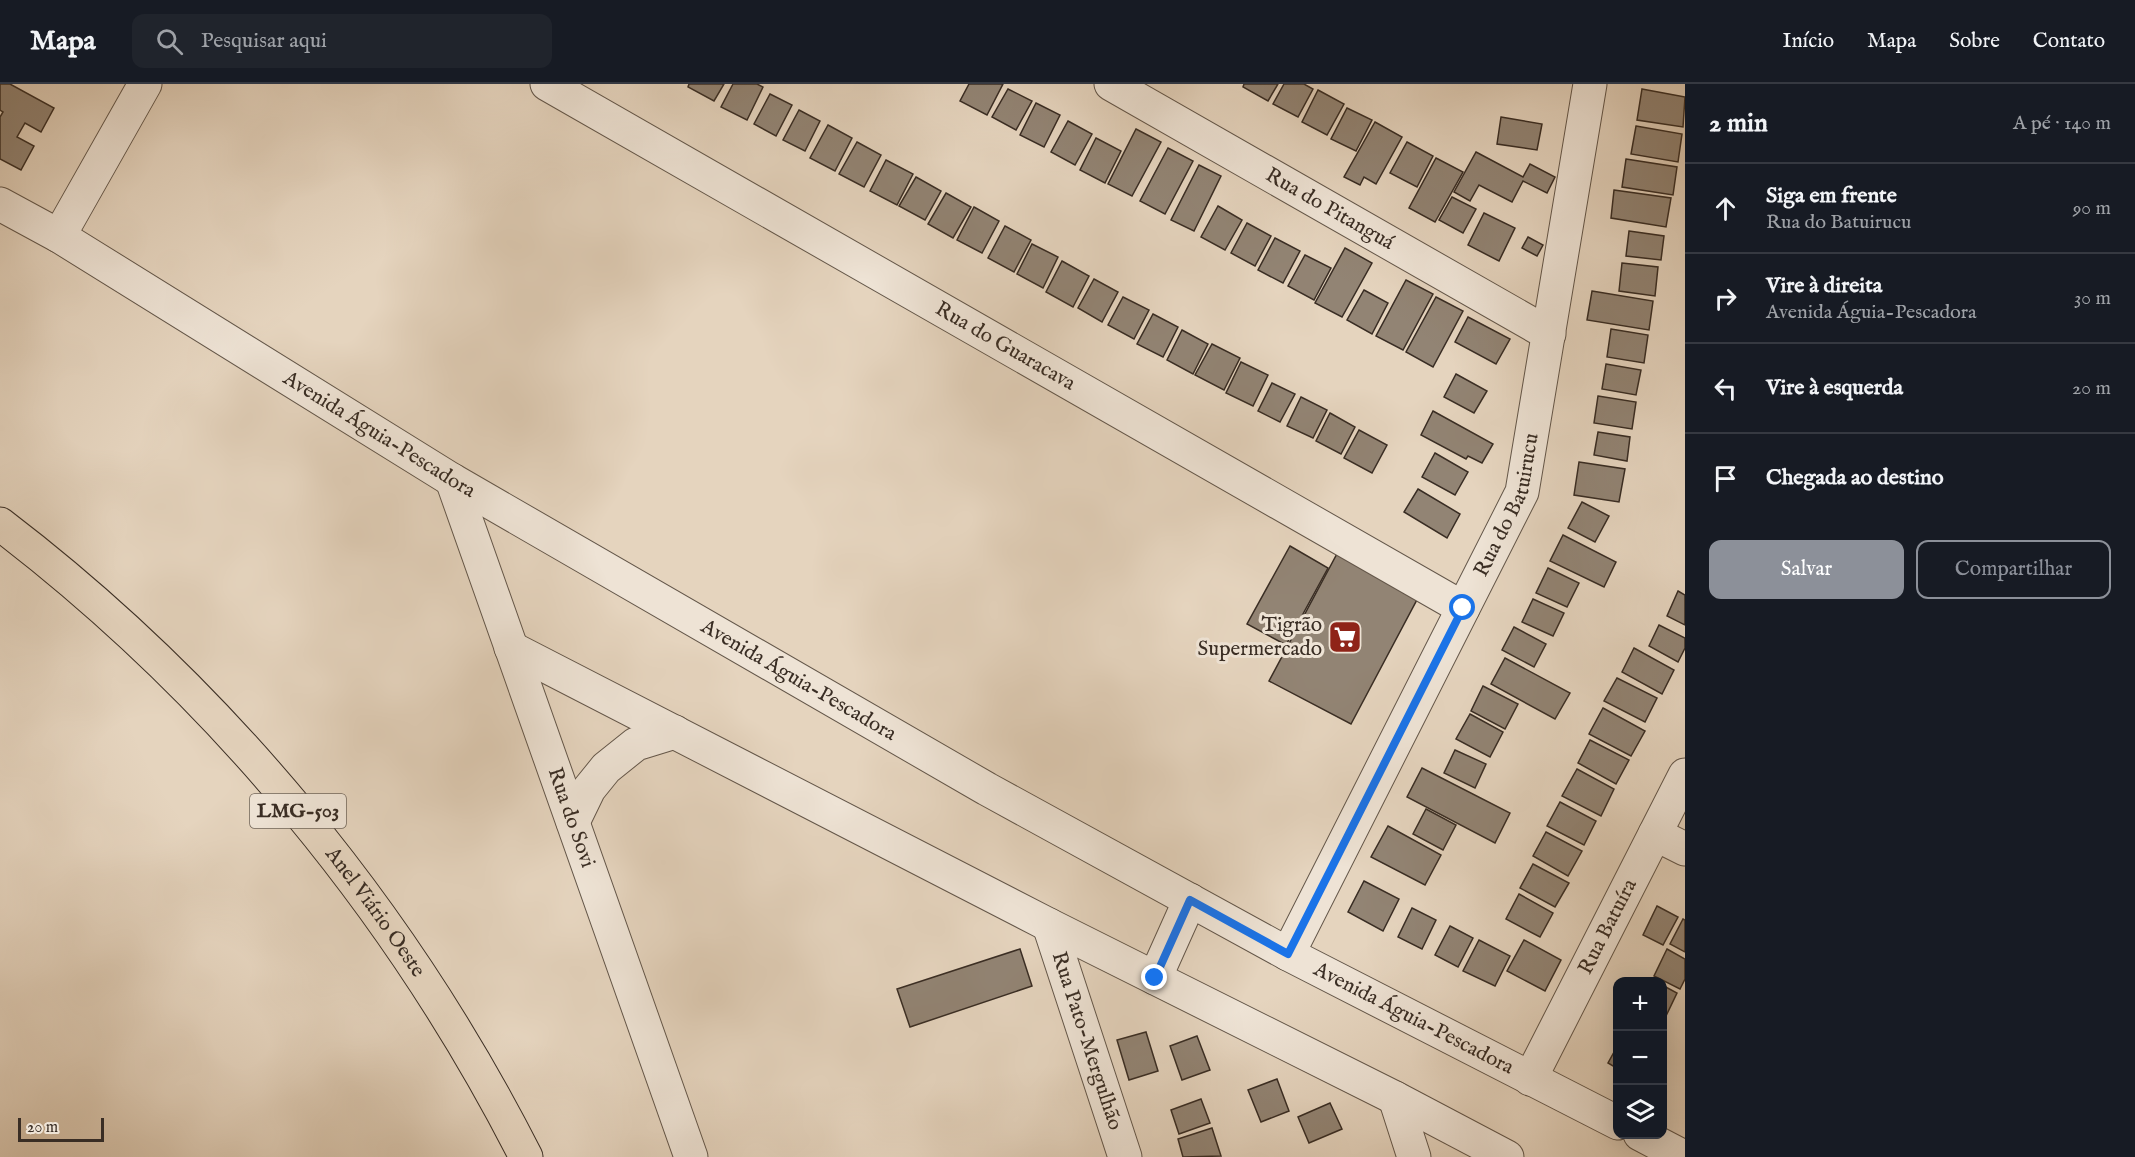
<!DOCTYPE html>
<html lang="pt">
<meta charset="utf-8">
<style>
body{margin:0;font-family:"IM FELL English",serif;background:#20242c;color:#f1f3f6}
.controls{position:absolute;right:18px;bottom:18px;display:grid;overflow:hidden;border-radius:12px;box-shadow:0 6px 24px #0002}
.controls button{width:54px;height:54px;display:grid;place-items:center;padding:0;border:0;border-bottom:2px solid #363941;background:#171b24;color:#f1f3f6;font:30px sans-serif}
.scale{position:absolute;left:18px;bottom:15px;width:86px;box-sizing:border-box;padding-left:6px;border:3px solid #392d24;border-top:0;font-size:16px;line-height:21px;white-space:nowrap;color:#392d24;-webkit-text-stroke:4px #eee3d5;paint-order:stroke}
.stop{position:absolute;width:18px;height:18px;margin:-14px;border:4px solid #1a73e8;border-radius:50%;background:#fff}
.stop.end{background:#1a73e8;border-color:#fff;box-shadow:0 2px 6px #0008}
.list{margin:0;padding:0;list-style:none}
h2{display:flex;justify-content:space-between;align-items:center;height:78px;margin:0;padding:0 24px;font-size:26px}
h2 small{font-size:20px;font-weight:400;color:#9ea1a6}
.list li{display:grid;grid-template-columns:39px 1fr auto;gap:18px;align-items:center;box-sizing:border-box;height:90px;padding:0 24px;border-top:2px solid #363941}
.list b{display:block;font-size:22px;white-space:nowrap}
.list p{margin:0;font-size:20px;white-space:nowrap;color:#9ea1a6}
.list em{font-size:20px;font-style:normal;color:#9ea1a6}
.actions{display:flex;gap:12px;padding:18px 24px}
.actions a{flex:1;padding:14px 0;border:2px solid #8c9099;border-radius:12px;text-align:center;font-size:21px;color:#8c9099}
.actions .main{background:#8c9099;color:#fff}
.icon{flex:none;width:33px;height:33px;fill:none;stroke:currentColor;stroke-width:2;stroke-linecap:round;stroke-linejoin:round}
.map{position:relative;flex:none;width:1685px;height:1073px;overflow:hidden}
header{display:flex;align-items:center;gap:36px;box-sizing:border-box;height:84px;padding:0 30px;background:#171b24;border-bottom:2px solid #363941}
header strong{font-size:28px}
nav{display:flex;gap:33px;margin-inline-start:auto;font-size:21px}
.search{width:420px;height:54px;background:#20242c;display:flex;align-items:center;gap:15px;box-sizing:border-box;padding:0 21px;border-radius:12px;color:#9ea1a6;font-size:22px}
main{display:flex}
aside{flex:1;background:#171b24}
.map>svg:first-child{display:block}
</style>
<header>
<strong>Mapa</strong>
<div class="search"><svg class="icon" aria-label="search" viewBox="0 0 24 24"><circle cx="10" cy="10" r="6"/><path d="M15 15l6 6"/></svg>Pesquisar aqui</div>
<nav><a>Início</a><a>Mapa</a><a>Sobre</a><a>Contato</a></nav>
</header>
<main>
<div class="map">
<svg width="1685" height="1073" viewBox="0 0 1685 1073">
<rect width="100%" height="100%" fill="#e5d4be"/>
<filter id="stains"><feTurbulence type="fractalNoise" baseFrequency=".00333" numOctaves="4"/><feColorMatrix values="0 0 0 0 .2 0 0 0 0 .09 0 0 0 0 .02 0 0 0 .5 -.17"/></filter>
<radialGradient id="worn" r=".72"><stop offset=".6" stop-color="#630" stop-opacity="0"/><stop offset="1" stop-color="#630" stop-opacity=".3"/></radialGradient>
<g fill="#928474" stroke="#392d24" stroke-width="1.5">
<path d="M0 0H10L54 24 41 48 25 39 17 53 34 62 21 86 0 75V33L3 28 0 26Z"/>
<path d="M689 0H724L714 17 688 3Z"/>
<path d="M733 0H757L763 3 747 36 721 23Z"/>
<path d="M969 0H1003L987 31 960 17Z"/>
<path d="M1244 0H1278L1268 17 1243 3Z"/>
<path d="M1284 0H1304L1313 5 1298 33 1273 20Z"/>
<path d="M1008 5 1032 17 1016 46 992 33Z"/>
<path d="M1642 5 1685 13 1683 43 1637 36Z"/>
<path d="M1318 6 1344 20 1327 51 1302 38Z"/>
<path d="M770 10 792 21 776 52 754 40Z"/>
<path d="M1036 19 1060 31 1044 63 1020 51Z"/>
<path d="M1347 24 1372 36 1356 67 1331 55Z"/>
<path d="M799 26 820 37 805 67 783 56Z"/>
<path d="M1501 33 1542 40 1537 66 1497 60Z"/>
<path d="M1068 37 1092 50 1075 81 1051 68Z"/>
<path d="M1375 38 1402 53 1376 100 1364 93 1360 101 1344 93Z"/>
<path d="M828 41 852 54 835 87 810 74Z"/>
<path d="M1636 42 1682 50 1678 78 1631 70Z"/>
<path d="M1136 45 1161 58 1132 112 1108 100Z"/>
<path d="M1096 54 1121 67 1105 99 1080 86Z"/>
<path d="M857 58 881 71 864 103 839 90Z"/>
<path d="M1407 58 1433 72 1417 103 1390 89Z"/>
<path d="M1168 64 1193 77 1165 130 1140 117Z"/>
<path d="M1476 68 1523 93 1530 80 1555 93 1547 109 1523 97 1512 118 1479 101 1470 117 1454 108Z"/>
<path d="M1436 74 1463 88 1435 138 1409 124Z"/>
<path d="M1626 75 1677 83 1673 111 1622 103Z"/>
<path d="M886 76 913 90 897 121 870 107Z"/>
<path d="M1199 81 1221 92 1194 147 1171 136Z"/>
<path d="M916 93 941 107 925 136 899 122Z"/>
<path d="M1614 106 1671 114 1666 143 1611 134Z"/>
<path d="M946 109 971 123 953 154 928 140Z"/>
<path d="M1452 113 1476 125 1463 149 1439 136Z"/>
<path d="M1218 122 1242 136 1225 166 1201 153Z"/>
<path d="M974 123 999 137 982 169 957 156Z"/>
<path d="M1484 129 1515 144 1499 177 1468 161Z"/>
<path d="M1247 139 1271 152 1255 182 1231 169Z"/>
<path d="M1005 142 1031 156 1014 188 988 174Z"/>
<path d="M1629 147 1664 152 1661 176 1626 172Z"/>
<path d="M1528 153 1543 161 1537 172 1522 164Z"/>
<path d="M1275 154 1300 167 1283 199 1258 186Z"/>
<path d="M1032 160 1058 173 1043 204 1017 190Z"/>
<path d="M1345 164 1372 179 1342 233 1315 219Z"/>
<path d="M1305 171 1331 184 1314 216 1288 202Z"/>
<path d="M1062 177 1089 192 1073 223 1046 208Z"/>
<path d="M1622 179 1658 183 1655 212 1619 207Z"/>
<path d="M1094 195 1118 208 1102 238 1078 224Z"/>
<path d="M1406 196 1433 210 1403 266 1376 252Z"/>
<path d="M1364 206 1388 219 1372 250 1347 236Z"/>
<path d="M1592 207 1653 217 1649 246 1587 236Z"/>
<path d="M1123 213 1149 226 1134 255 1108 241Z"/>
<path d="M1436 213 1463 227 1433 283 1406 268Z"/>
<path d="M1153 230 1178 243 1163 273 1137 260Z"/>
<path d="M1468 233 1510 255 1496 280 1455 258Z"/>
<path d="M1611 245 1648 251 1644 279 1607 273Z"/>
<path d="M1182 246 1208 260 1193 290 1167 276Z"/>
<path d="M1212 260 1240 274 1224 306 1195 291Z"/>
<path d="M1241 278 1268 291 1253 322 1226 309Z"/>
<path d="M1606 280 1641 286 1636 311 1602 305Z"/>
<path d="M1456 290 1487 307 1474 329 1444 313Z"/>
<path d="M1272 299 1295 310 1280 338 1258 327Z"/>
<path d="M1598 312 1636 318 1632 345 1594 339Z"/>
<path d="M1301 313 1327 326 1313 354 1287 342Z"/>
<path d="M1433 327 1493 360 1482 379 1468 372 1466 375 1421 351Z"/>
<path d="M1330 329 1355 343 1341 370 1316 357Z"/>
<path d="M1359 346 1387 361 1372 389 1344 374Z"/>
<path d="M1598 348 1630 353 1627 377 1594 371Z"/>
<path d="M1435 369 1468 388 1455 411 1422 393Z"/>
<path d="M1579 378 1625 385 1619 418 1574 411Z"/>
<path d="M1418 405 1460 430 1447 454 1404 428Z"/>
<path d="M1582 418 1609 432 1595 458 1568 444Z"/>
<path d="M1563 451 1616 478 1604 503 1550 477Z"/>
<path d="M1290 462 1328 484 1286 561 1247 540Z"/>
<path d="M1339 466 1420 510 1351 640 1269 597Z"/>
<path d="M1548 484 1579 499 1567 523 1536 509Z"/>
<path d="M1678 507 1685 511V541L1667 532Z"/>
<path d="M1533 515 1564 529 1553 552 1522 538Z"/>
<path d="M1659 541 1685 554V564L1678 578 1649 562Z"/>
<path d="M1514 543 1546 560 1534 583 1502 566Z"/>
<path d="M1634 564 1674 586 1662 610 1622 588Z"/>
<path d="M1505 574 1570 609 1555 635 1491 600Z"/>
<path d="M1617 594 1657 614 1645 638 1604 617Z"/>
<path d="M1483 602 1518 620 1505 645 1471 627Z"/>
<path d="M1603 624 1645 647 1631 672 1589 650Z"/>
<path d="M1470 630 1503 648 1490 673 1456 655Z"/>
<path d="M1590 656 1629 676 1616 700 1578 679Z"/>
<path d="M1455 666 1486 680 1475 704 1444 689Z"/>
<path d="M1422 684 1510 729 1495 759 1407 713Z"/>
<path d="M1577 685 1614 705 1601 732 1562 712Z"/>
<path d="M1560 718 1596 737 1584 761 1547 742Z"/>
<path d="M1426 725 1456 741 1443 766 1413 750Z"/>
<path d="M1388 742 1441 771 1425 801 1371 773Z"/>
<path d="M1546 748 1582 767 1568 792 1533 772Z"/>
<path d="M1533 780 1569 799 1555 823 1520 804Z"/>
<path d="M1364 797 1399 815 1383 847 1348 828Z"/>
<path d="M1519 810 1553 829 1540 853 1506 835Z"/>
<path d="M1657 822 1678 833 1663 861 1643 851Z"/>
<path d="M1412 824 1436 836 1422 865 1398 853Z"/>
<path d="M1683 835 1685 836V868L1670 860Z"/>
<path d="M1450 842 1473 854 1458 883 1435 871Z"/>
<path d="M1479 856 1510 872 1495 902 1463 887Z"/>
<path d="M1524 856 1561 876 1545 907 1507 887Z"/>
<path d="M1020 865 1032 902 910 943 897 905Z"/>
<path d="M1667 865 1685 875V895L1680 905 1654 892Z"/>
<path d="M1662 901 1677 909 1665 934 1662 933Z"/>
<path d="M1146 948 1158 987 1129 996 1117 956Z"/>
<path d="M1197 952 1210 986 1182 996 1170 962Z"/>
<path d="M1618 961V985L1608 979Z"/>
<path d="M1277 995 1289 1027 1261 1038 1248 1006Z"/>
<path d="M1201 1015 1210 1039 1179 1050 1171 1026Z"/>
<path d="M1330 1019 1342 1045 1309 1059 1298 1033Z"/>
<path d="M1212 1044 1221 1072 1183 1073 1178 1055Z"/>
</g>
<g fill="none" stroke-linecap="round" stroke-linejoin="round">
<defs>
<g id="minor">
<path id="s1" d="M547 0 1463 524"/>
<path id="s2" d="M1111 0 1549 250"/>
<path id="s3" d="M0 120 59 152 452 396 987 705 1288 870 1618 1039"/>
<path d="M59 152 145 0"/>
<path id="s4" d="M452 396 691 1073"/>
<path d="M511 564 1049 841 1395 1014 1507 1073"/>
<path d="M573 738 589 705 606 684 636 660 675 648"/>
<path d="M1655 750 1685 765"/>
<path id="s5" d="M1049 841 1125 1073"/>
<path id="s6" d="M1288 870 1522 408 1590 0"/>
<path d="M1155 894 1190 816"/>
<path id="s7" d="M1530 995 1685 691"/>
<path d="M1395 1014 1414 1073"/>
<path d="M1640 1050 1684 1073"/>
</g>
<g id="major">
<path id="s8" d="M0 440C219 607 401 827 526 1073"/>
</g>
</defs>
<use href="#minor" stroke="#64574a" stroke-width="35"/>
<use href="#major" stroke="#392d24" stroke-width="35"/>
<use href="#minor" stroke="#eee3d5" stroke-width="33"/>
<use href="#major" stroke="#e5d4be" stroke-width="33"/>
</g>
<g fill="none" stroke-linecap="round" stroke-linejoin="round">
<path stroke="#1a73e8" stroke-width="8" d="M1155 894 1190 816 1288 870 1463 524"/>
</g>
<defs>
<symbol id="supermarket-square" viewBox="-11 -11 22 22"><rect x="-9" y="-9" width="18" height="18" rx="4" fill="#8f2418" stroke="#eee3d5"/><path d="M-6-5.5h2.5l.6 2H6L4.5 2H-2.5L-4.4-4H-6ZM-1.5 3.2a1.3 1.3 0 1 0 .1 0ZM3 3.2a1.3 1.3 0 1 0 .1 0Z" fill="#fff"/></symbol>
</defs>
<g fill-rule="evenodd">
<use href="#supermarket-square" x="1326" y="534" width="38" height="38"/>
</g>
<g text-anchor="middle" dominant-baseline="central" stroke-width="6" stroke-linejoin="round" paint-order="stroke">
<rect fill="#eee3d5" stroke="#6f6459" stroke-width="1.5" x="250" y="710" width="96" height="34" rx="4.5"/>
<g font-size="20" font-weight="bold" fill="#392d24">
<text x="298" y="727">LMG-503</text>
</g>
<g font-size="21" fill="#392d24" stroke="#eee3d5">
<text stroke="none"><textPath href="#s2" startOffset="252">Rua do Pitanguá</textPath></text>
<text stroke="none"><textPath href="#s1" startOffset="528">Rua do Guaracava</textPath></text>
<text stroke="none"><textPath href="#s3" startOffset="444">Avenida Águia-Pescadora</textPath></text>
<text stroke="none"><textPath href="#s6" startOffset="501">Rua do Batuirucu</textPath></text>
<text stroke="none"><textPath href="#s3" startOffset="930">Avenida Águia-Pescadora</textPath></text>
<text stroke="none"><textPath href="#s4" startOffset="358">Rua do Sovi</textPath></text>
<text stroke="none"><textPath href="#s8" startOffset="542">Anel Viário Oeste</textPath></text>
<text stroke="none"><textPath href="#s7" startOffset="171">Rua Batuíra</textPath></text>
<text stroke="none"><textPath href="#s3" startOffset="1632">Avenida Águia-Pescadora</textPath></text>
<text stroke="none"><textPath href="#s5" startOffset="122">Rua Pato-Mergulhão</textPath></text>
</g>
<g font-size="21" fill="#392d24" stroke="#eee3d5" text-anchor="end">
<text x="1322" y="541">Tigrão<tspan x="1322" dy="24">Supermercado</tspan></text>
</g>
</g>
<rect width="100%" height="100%" filter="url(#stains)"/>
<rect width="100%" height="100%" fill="url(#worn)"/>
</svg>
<div class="controls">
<button>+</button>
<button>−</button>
<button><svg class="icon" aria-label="layers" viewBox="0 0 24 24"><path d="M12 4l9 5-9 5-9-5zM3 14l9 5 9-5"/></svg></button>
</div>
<div class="scale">20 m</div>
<div class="stop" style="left:1463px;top:524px"></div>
<div class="stop end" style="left:1155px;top:894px"></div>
</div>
<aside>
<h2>2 min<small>A pé · 140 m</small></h2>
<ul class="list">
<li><svg class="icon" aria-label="ahead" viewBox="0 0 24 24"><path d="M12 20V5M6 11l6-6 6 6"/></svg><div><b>Siga em frente</b><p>Rua do Batuirucu</p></div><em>90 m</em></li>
<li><svg class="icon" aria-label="right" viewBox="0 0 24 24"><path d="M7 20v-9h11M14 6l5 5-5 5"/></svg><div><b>Vire à direita</b><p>Avenida Águia-Pescadora</p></div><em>30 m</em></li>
<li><svg class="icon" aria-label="left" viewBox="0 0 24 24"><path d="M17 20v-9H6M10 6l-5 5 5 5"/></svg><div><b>Vire à esquerda</b></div><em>20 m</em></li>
<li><svg class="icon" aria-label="arrive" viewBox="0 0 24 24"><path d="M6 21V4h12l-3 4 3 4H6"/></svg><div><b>Chegada ao destino</b></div></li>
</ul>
<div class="actions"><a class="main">Salvar</a><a>Compartilhar</a></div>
</aside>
</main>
